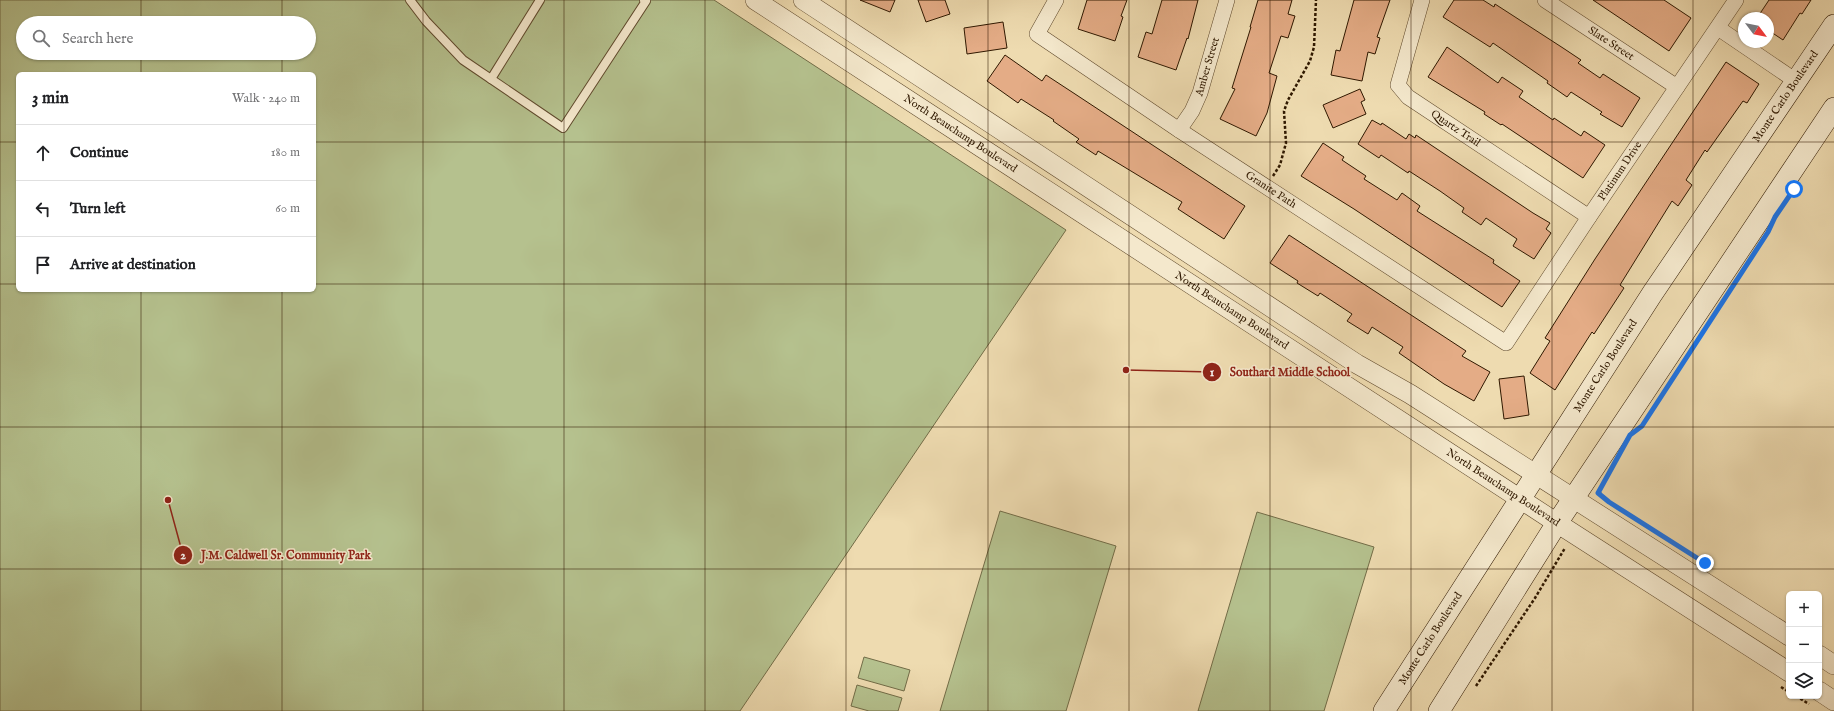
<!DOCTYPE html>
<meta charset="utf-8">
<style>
body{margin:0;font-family:"IM FELL English",serif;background:#f6f6f6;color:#202124}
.controls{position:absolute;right:12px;bottom:12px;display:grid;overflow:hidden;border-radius:6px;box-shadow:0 1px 3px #0004}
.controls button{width:36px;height:36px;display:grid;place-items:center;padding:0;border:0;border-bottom:1px solid #e0e0e0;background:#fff;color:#202124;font:20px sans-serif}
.compass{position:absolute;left:1738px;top:12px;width:36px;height:36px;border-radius:50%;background:#fff;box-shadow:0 1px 3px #0004;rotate:122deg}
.stop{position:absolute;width:12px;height:12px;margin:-9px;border:3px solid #1a73e8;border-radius:50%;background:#fff}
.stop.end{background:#1a73e8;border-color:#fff;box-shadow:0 1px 4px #0008}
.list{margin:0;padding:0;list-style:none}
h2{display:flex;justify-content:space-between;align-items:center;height:52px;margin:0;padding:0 16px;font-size:17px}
h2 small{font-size:13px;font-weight:400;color:#757577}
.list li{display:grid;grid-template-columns:26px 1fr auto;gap:12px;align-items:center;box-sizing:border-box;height:56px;padding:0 16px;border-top:1px solid #e0e0e0}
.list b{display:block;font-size:15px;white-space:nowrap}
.list em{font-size:13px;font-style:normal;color:#757577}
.icon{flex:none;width:22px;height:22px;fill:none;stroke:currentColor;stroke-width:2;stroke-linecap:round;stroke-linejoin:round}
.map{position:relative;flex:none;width:1834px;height:711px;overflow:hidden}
.search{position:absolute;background:#fff;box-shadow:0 1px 3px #0004;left:16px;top:16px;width:300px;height:44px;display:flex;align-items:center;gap:10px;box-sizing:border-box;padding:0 14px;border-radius:22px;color:#757577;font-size:15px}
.panel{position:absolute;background:#fff;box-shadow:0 1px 3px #0004;left:16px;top:72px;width:300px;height:220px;border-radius:6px}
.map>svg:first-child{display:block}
</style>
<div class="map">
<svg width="1834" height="711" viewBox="0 0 1834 711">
<rect width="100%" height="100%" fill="#eedbb0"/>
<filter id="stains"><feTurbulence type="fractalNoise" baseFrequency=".005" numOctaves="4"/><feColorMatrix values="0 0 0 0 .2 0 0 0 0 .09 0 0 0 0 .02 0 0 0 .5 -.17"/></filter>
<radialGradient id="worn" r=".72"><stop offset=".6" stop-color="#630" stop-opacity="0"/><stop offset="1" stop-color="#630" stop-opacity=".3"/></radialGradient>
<g fill="#b5c18e" stroke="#726c47" fill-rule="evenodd">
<path d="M0 0H714L1066 230 740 711H0ZM23 23H309V53H23ZM18 74H314V290H18Z"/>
<path d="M1000 511 1116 546 1066 711H940Z"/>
<path d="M1257 512 1374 547 1324 711H1198Z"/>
<path d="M864 657 910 670 904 691 858 678Z"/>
<path d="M857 685 902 698 898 711H869L851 706Z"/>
</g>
<g fill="#e4ac86" stroke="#2f1800">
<path d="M860 0H895L890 12Z"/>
<path d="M918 0H945L950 14 926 22Z"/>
<path d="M1087 0H1127L1121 16 1123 17 1115 41 1078 29Z"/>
<path d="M1162 0H1198L1188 39 1187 38 1176 70 1138 57 1146 32 1152 34Z"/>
<path d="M1258 0H1292L1288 14 1295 16 1288 38 1281 36 1269 73 1277 76 1267 113 1256 136 1220 119 1235 89 1232 88 1251 27H1250Z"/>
<path d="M1354 0H1390L1377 37 1380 38 1375 54 1368 52 1362 81 1331 75 1336 50 1340 51Z"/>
<path d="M1454 0H1483L1494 7 1495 4 1563 48 1581 60 1578 63 1600 78 1603 74 1640 98 1622 127 1600 114 1602 112 1571 92 1567 97 1547 83 1548 81 1493 43 1490 47 1443 17Z"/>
<path d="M1593 0H1664L1691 18 1669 51Z"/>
<path d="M1769 0H1811L1802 14 1800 13 1783 40 1768 30V18H1757Z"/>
<path d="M1003 22 1007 48 967 54 964 28Z"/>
<path d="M1447 47 1498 83 1502 77 1523 91 1519 97 1553 120 1554 118 1581 136 1584 131 1605 145 1583 178 1502 124 1501 125 1484 114 1485 112 1428 77Z"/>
<path d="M1005 55 1042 81 1046 75 1072 92 1245 206 1224 239 1178 209 1182 202 1098 151 1096 155 1076 142 1079 139 1053 121 1054 120 1021 99 1018 103 987 81Z"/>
<path d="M1726 62 1759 84 1747 103 1743 101 1707 152 1705 150 1686 180 1692 185 1678 206 1672 201 1620 285 1624 288 1594 334 1592 332 1555 390 1530 373 1550 341 1545 338 1595 259Z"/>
<path d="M1360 89 1365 100 1361 102 1366 114 1333 128 1323 105Z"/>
<path d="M1372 120 1381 125 1382 123 1406 139 1409 134 1415 138 1416 135 1533 213 1550 223 1546 229 1551 233 1534 259 1513 246 1517 239 1486 218 1481 225 1462 212 1464 208 1440 191 1409 171 1408 173 1381 155 1379 158 1358 144Z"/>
<path d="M1323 143 1344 157 1342 160 1366 176 1364 179 1397 200 1402 193 1420 206 1417 211 1494 260 1493 263 1520 281 1502 307 1354 209 1301 176Z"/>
<path d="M1289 235 1466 351 1462 356 1490 372 1474 401 1444 384 1399 353 1403 347 1372 327 1368 334 1347 321 1352 314 1320 293 1318 296 1297 283 1298 281 1270 263Z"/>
<path d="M1524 376 1529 415 1504 419 1499 379Z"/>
</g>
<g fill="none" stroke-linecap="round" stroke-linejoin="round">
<defs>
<g id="service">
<path d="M410 0 426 21 463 60 563 128 646 1 644 0"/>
<path d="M491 79 540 0"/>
</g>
<g id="minor">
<path id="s1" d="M1056 0 1037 34 1179 130 1506 343 1589 217 1736 0"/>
<path id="s2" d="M1422 0 1398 85 1408 97 1589 217"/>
<path id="s3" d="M1545 0 1677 87"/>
<path d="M1718 28 1796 81"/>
<path id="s4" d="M1179 130 1192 111 1200 93 1227 0"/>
</g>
<g id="tertiary">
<path id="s5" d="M755 0 1557 523 1789 672"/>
<path d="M803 0 1357 364 1410 394 1789 636"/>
<path d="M1819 655 1834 665"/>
<path d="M1819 691 1834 701"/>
</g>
<g id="secondary">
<path id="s6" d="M1384 711 1652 294 1834 25"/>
<path d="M1439 711 1557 523 1834 108"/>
</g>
</defs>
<use href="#service" stroke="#5f492c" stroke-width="10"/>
<use href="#minor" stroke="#5f492c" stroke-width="16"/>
<use href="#tertiary" stroke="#5f492c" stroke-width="20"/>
<use href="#secondary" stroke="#2f1800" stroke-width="22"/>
<g stroke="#2f1800" stroke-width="2.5" stroke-dasharray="3 2" stroke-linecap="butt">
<path d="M1273 176 1280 165 1286 143 1284 111 1288 100 1310 61 1314 47 1316 0"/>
<path d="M1599 492 1606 499"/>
<path d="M1476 686 1535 598 1565 548"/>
<path d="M1781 687 1789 692"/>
<path d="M1796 696 1809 704"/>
</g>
<use href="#service" stroke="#f4e8cc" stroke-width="8"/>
<use href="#minor" stroke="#f4e8cc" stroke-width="15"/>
<use href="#tertiary" stroke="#f4e8cc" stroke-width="19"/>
<use href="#secondary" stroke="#f4e8cc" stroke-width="21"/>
</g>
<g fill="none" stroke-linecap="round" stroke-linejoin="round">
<path stroke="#1a73e8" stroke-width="5" d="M1705 563 1609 502 1598 493 1630 435 1642 426 1768 232 1775 217 1794 189"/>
</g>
<path fill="none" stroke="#2f1800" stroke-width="1" stroke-opacity="0.55" d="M141 0V23M282 0V23M423 0V711M564 0V711M705 0V711M846 0V711M988 0V711M1129 0V711M1270 0V711M1411 0V711M1552 0V711M1693 0V711M141 53V74M282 53V74M0 142H18M314 142H1834M0 284H18M314 284H1834M141 290V711M282 290V711M0 427H1834M0 569H1834"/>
<g text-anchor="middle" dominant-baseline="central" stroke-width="3" stroke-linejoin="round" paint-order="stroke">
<g font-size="11" fill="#2f1800" stroke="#f4e8cc">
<text stroke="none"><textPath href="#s3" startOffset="79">Slate Street</textPath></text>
<text stroke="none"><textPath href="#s4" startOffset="70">Amber Street</textPath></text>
<text stroke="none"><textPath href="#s6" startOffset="734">Monte Carlo Boulevard</textPath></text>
<text stroke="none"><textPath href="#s2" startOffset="161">Quartz Trail</textPath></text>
<text stroke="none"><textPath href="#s5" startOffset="245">North Beauchamp Boulevard</textPath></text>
<text stroke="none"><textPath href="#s1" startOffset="807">Platinum Drive</textPath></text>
<text stroke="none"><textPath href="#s1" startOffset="320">Granite Path</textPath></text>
<text stroke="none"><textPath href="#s5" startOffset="569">North Beauchamp Boulevard</textPath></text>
<text stroke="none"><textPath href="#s6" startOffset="410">Monte Carlo Boulevard</textPath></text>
<text stroke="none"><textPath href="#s5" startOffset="893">North Beauchamp Boulevard</textPath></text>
<text stroke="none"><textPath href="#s6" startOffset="86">Monte Carlo Boulevard</textPath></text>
</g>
</g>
<path fill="none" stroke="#8f2418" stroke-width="1.5" d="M1126 370L1212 372M168 500L183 555"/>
<g fill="#8f2418" stroke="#f4e8cc" stroke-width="1.5">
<circle cx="1126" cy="370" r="4"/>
<circle cx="168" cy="500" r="4"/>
<circle cx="1212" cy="372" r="10"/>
<circle cx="183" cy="555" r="10"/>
</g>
<g font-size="12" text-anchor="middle" font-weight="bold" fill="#fff">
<text x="1212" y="376">1</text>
<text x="183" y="559">2</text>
</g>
<g font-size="12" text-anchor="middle" font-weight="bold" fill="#8f2418" stroke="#f4e8cc" stroke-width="3" stroke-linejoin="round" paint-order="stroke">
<text x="1290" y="376">Southard Middle School</text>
<text x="286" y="559">J.M. Caldwell Sr. Community Park</text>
</g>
<rect width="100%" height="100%" filter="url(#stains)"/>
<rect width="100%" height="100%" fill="url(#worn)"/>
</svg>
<div class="controls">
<button>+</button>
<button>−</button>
<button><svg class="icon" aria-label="layers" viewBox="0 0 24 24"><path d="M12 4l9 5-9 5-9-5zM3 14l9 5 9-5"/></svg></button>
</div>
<svg class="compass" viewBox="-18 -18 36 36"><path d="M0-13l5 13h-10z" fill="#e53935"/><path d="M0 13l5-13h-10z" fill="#757577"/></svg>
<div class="stop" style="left:1794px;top:189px"></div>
<div class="stop end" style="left:1705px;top:563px"></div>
<div class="search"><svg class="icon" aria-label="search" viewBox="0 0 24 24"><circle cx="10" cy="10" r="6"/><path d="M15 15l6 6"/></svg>Search here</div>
<section class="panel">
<h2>3 min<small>Walk · 240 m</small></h2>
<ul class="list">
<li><svg class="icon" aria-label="ahead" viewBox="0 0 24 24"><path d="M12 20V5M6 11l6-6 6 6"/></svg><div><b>Continue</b></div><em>180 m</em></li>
<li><svg class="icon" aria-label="left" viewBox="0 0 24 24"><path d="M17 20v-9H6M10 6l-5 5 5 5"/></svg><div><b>Turn left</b></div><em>60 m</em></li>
<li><svg class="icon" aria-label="arrive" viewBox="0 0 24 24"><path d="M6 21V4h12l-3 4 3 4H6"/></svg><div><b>Arrive at destination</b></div></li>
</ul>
</section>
</div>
